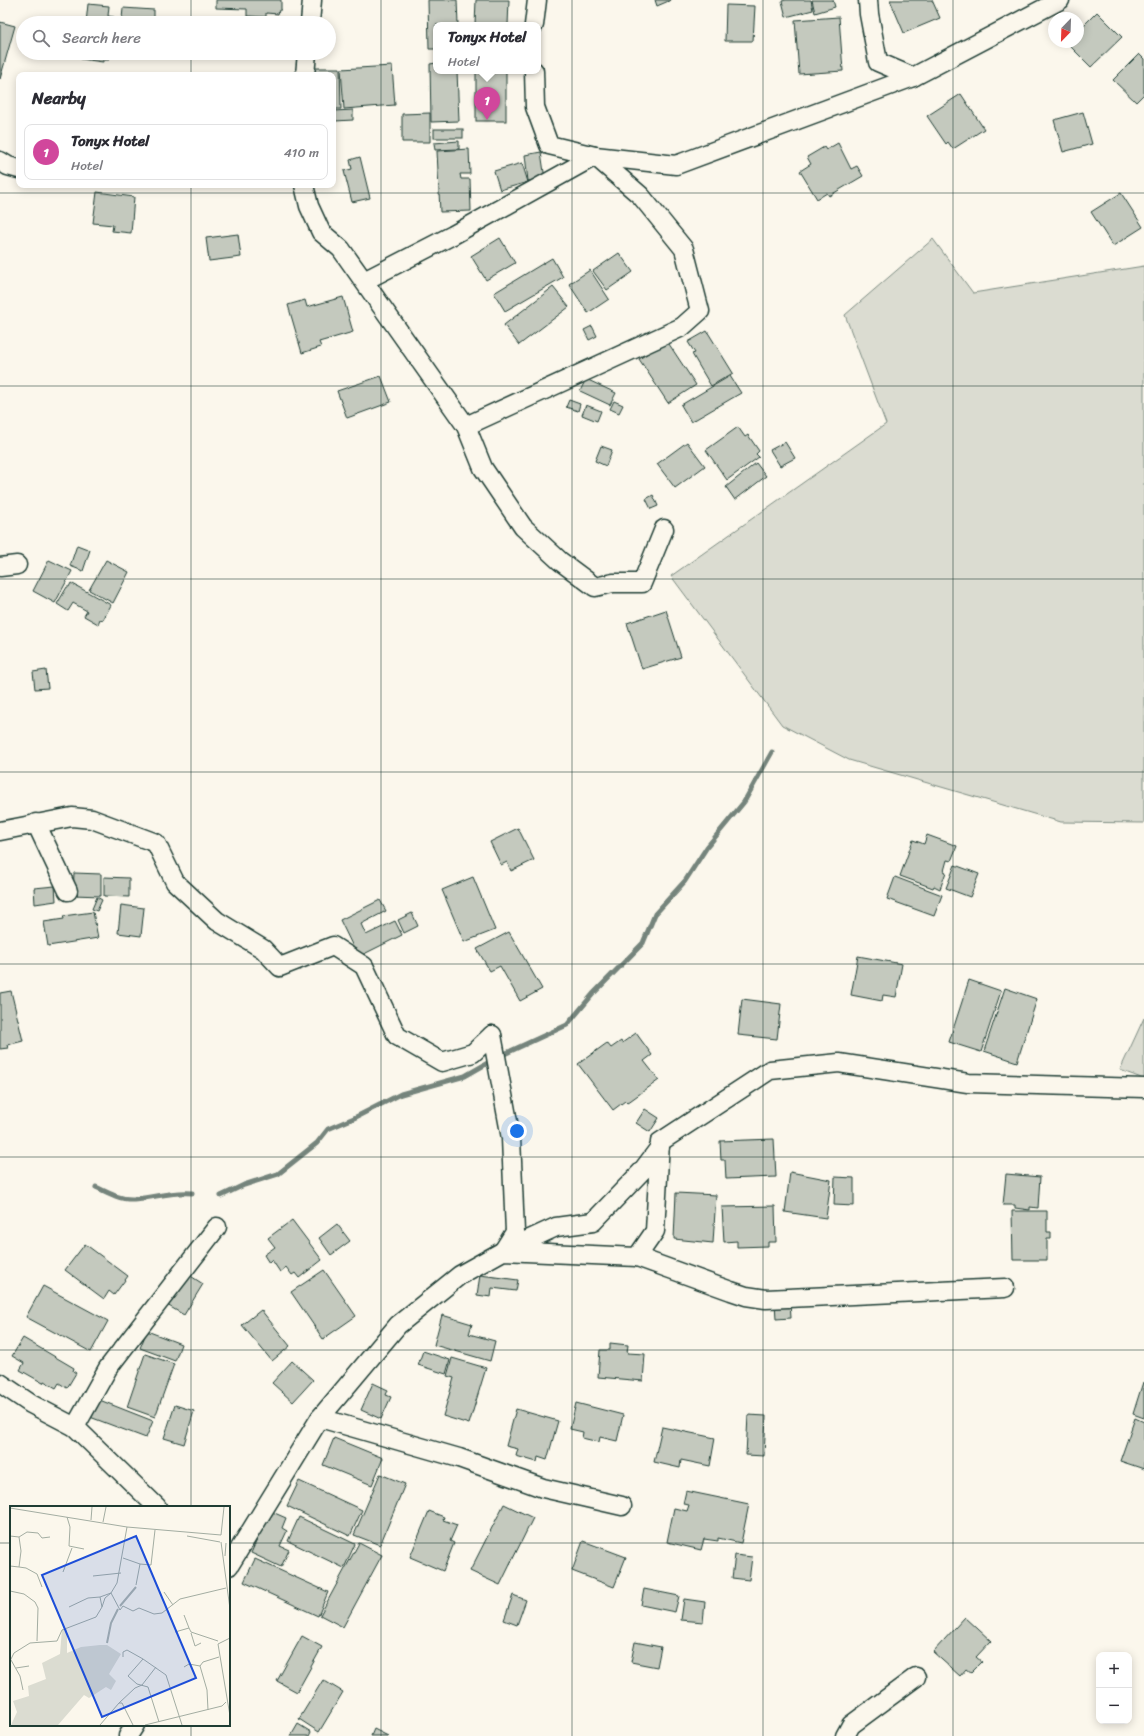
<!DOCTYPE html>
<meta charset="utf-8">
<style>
body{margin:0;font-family:Sriracha,sans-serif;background:#f7f7f7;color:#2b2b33}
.controls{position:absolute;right:12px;bottom:12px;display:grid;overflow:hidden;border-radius:8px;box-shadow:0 2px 10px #0003}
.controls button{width:36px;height:36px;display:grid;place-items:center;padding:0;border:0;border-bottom:1px solid #e1e1e2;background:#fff;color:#2b2b33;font:20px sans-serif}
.compass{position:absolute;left:1048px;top:12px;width:36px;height:36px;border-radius:50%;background:#fff;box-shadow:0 2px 10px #0003;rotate:203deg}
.you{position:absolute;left:517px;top:1131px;width:14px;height:14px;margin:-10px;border:3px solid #fff;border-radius:50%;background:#1a73e8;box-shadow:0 0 0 6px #1a73e833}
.badge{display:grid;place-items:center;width:26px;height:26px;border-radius:50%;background:#2563eb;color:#fff;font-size:13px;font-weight:700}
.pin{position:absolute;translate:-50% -33px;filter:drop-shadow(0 1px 2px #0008)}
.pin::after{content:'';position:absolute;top:21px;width:14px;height:12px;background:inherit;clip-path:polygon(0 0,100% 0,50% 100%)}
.popup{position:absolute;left:433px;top:22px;width:108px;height:52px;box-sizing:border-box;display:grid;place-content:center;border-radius:8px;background:#fff;filter:drop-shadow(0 1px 3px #0005);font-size:13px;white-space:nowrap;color:#7c7c81}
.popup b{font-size:15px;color:#2b2b33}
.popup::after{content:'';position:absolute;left:50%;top:100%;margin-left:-8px;border:8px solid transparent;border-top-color:#fff}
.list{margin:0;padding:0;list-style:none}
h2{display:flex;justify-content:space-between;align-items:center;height:52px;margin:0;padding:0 16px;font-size:17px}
h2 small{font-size:13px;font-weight:400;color:#7c7c81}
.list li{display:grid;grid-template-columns:26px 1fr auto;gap:12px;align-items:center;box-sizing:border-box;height:56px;margin:0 8px 8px;padding:0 8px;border:1px solid #e1e1e2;border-radius:8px}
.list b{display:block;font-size:15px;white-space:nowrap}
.list p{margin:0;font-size:13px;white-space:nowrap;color:#7c7c81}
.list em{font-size:13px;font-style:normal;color:#7c7c81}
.icon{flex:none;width:22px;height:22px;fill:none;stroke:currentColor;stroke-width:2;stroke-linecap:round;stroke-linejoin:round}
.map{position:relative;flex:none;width:1144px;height:1736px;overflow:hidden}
.search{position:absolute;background:#fff;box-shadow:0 2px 10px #0003;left:16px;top:16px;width:320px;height:44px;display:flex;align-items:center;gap:10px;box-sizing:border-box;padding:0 14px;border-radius:22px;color:#7c7c81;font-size:15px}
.panel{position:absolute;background:#fff;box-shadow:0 2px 10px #0003;left:16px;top:72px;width:320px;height:116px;border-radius:8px}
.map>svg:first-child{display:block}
</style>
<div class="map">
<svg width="1144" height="1736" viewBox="0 0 1144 1736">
<rect width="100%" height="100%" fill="#fbf7ec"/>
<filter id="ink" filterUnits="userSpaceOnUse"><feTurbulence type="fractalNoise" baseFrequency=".025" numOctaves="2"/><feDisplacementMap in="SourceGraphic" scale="8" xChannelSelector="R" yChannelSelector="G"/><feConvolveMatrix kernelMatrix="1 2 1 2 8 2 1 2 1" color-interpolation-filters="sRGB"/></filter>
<g filter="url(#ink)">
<g fill="#dbdcd1" stroke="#7d8c82">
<path d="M933 239 973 293 1144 266V823L1061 822 849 760 782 725 671 576 886 424 845 315Z"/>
<path d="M1144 1018V1079L1120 1070Z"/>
</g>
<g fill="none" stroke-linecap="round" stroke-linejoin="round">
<g stroke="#74847b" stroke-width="5">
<path d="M500 1056 567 1025 593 994 643 943 655 914 685 881 707 847 744 802 772 752"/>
<path d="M96 1187C108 1193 121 1200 134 1199 154 1198 172 1191 192 1193"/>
<path d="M221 1196 244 1185 278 1174 317 1143 328 1129 354 1118 401 1094 465 1076 493 1060"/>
</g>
</g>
<g fill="#c4c9be" stroke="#1f3d34">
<path d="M216 0H281V10H279L278 14 266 13V17L247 16V9L216 8Z"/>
<path d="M428 0H457L458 25H436V49H429Z"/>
<path d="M476 0H509L508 25H475Z"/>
<path d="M655 0H671L657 6Z"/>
<path d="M786 0H811L813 10 786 17 782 1Z"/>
<path d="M812 0H833L835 7 815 13Z"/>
<path d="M890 0H932L940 18 904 33Z"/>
<path d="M88 4 109 6 108 16 114 17 113 23H86Z"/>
<path d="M726 5 755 6 753 41H725Z"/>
<path d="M123 8 154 10V23H118V19H122Z"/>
<path d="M1097 12 1122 37 1091 67 1069 45 1071 42H1078V31Z"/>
<path d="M839 17 843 71 799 74 795 20Z"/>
<path d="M0 22 15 26 0 79Z"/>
<path d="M82 53H110L109 60H103V62L81 59Z"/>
<path d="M1139 54 1144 59V94L1136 102 1113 80Z"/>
<path d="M436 63V71H457L459 121 431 122 430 64Z"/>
<path d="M392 66 395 105 344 109 341 69Z"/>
<path d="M314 68H340L341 109H333V75H314Z"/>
<rect x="476" y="71" width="30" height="50"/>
<path d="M961 94 984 129 953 149 948 142 946 144 927 116Z"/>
<path d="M353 110V120L335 121 334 111Z"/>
<path d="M1083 112 1092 144 1063 152 1054 120Z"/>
<path d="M430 113V142H402V114Z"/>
<rect x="434" y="129" width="29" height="9"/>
<path d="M459 141V149L435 150 434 143Z"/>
<path d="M838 143 851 169 857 166 863 176 829 196 827 193 817 199 800 171 811 164 807 157 824 147 826 150Z"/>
<path d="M469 149 470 174H460L461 179H470L471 211 440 212 437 151Z"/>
<path d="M541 152 545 179 528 181 525 155Z"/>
<path d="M360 157 370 198 352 202 344 171 352 169 350 160Z"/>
<path d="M522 163 528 182 500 190 494 171Z"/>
<path d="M97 192 134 197 131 233 112 231 113 225 93 223Z"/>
<path d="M1121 193 1143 227 1113 246 1091 212Z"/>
<path d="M238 234 241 257 209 261 206 238Z"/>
<path d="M500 238 515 263 486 280 471 256Z"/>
<path d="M619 253 633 272 607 290 593 271Z"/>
<path d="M552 258 563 277 505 311 494 293Z"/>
<path d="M590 270 609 299 588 313 569 284Z"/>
<path d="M553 287 569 307 519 345 504 325Z"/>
<path d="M343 297 353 332 319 342 321 347 302 353 288 305 305 300 307 307Z"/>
<path d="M592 326 597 336 589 340 584 330Z"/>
<path d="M707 331 733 373 711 386 692 354 695 353 688 342Z"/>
<path d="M667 341 696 385 668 403 639 359Z"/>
<path d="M381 376 391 402 347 418 337 391Z"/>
<path d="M730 376 741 393 691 422 681 405Z"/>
<path d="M586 379 616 393 610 405 580 391Z"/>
<path d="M569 400 580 404 578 411 566 407Z"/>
<path d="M614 401 623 405 619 413 610 409Z"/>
<path d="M586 405 601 411 597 421 582 415Z"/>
<path d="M738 427 745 437 748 435 759 451 756 454 759 457 727 480 706 450Z"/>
<path d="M687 442 705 466 675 488 657 464Z"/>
<path d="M785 442 795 458 780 466 770 450Z"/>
<path d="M601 446 612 450 606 466 595 461Z"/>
<path d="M756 463 766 476 735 500 726 487Z"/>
<path d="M653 495 658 506 651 509 646 499Z"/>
<path d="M77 545 90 550 83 571 70 566Z"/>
<path d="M49 560 72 571 55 603 33 591Z"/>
<path d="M106 560 129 572 113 603 89 590Z"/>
<path d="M71 583 111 605 103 620 100 619 98 624 84 616 87 611 73 603 68 611 57 604 67 587H69Z"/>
<path d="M666 610 681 657 642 669 627 623Z"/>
<path d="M46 670 48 688 35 689 33 672Z"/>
<path d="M518 828 534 860 511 871 507 862 501 865 490 842Z"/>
<path d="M927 835 957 846 951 861 947 860 944 871 946 872 940 889 934 886 933 888 900 876 913 840 924 844Z"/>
<path d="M955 865 979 874 970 897 946 888Z"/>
<path d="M74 873 101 874V896L73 895Z"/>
<path d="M104 877 129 878V897L104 896Z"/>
<path d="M473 877 495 930 464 942 442 890Z"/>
<path d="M895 877 942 895 934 916 887 899Z"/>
<path d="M55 886 56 901 35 904 34 888Z"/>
<path d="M97 897 102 900 97 911 92 909Z"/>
<path d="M380 900 386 911 361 924 366 935 395 921 402 935 358 957 340 920Z"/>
<path d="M121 905 144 908 141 936 118 933Z"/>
<path d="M93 912 98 938 48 946 44 922 64 919 63 916Z"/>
<path d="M412 913 418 926 404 933 398 920Z"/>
<path d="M509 932 542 989 520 1001 500 966 490 971 477 949Z"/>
<path d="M858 956 902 964 896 997 883 995 882 1001 851 995Z"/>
<path d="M969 980 1001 991 981 1052 949 1042Z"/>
<path d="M1005 988 1037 999 1017 1062 984 1051Z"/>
<path d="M11 991 23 1041 7 1045 8 1048 0 1049V993Z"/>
<path d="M742 999 781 1004 777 1039 738 1035Z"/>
<path d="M636 1033 652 1055 644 1061 659 1080 627 1103 625 1101 613 1110 578 1064 607 1043 611 1048 621 1041 622 1043Z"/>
<path d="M645 1109 659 1118 650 1132 636 1123Z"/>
<path d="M774 1139 776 1177 726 1179 725 1160H721L720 1141Z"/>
<path d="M790 1172 831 1180 826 1218 785 1212Z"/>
<path d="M1006 1174 1040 1177 1038 1208 1030 1207V1210L1015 1208V1205H1003Z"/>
<path d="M835 1177 854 1178V1206L834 1205Z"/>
<path d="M676 1193 716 1195 713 1243 674 1239Z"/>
<path d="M775 1206 776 1242H768V1246L737 1247V1241L724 1242 722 1207Z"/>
<path d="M1012 1211H1047V1232H1051V1239H1047V1260H1013Z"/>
<path d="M292 1220 322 1260 299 1278 295 1273 292 1275 286 1267 280 1272 272 1260 269 1263 264 1255 275 1247 268 1238Z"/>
<path d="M337 1224 350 1241 331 1255 319 1238Z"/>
<path d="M85 1244 128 1276 114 1295 109 1291 104 1299 65 1270Z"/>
<path d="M324 1270 356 1316 323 1339 291 1292Z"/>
<path d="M186 1273 203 1284 184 1315 167 1305Z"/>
<path d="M480 1275 518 1280 516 1291 492 1288 491 1297 477 1295Z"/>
<path d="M43 1286 108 1321 91 1352 26 1317Z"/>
<path d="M775 1303H790L791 1318 776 1319Z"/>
<path d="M261 1310 290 1346 272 1361 242 1325Z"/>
<path d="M442 1315 472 1324 469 1334 495 1341 490 1361 434 1345Z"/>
<path d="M147 1331 181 1344 175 1361 140 1348Z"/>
<path d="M23 1338 74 1368 73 1371 76 1373 67 1388 59 1383 56 1388 44 1381 43 1383 20 1370 24 1363 12 1356Z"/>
<path d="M610 1343 628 1345 627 1353 645 1354 643 1381 598 1377 600 1350H610Z"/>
<path d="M423 1351 450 1360 446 1374 418 1365Z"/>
<path d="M145 1354 174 1364 155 1417 127 1407Z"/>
<path d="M452 1358 486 1368 469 1424 443 1416 454 1378 447 1376Z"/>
<path d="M292 1361 313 1380 293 1402 272 1383Z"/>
<path d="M1143 1382H1144V1418L1133 1414Z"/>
<path d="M373 1383 388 1390 386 1395 391 1397 381 1419 361 1410Z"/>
<path d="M97 1399 153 1421 146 1438 90 1417Z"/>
<path d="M576 1403 623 1415 617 1441 600 1437 599 1442 582 1438 583 1432 570 1429Z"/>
<path d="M175 1405 194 1411 184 1444 164 1438Z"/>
<path d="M516 1409 558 1421 547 1460 538 1457 537 1462 516 1456 518 1449 506 1446Z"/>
<path d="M748 1415 766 1416 764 1456 746 1455Z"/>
<path d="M1135 1418 1144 1422V1469L1120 1461Z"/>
<path d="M662 1427 715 1438 710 1466 681 1460 680 1468 654 1462Z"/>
<path d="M334 1438 383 1458 372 1485 323 1465Z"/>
<path d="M380 1474 405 1484 380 1545 354 1535Z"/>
<path d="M299 1481 362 1510 350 1536 287 1506Z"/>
<path d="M686 1491 749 1504 741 1543 718 1538V1541L704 1539 701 1550 667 1542 674 1508 687 1511 689 1505 683 1504Z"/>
<path d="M504 1504 533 1518 500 1585 470 1571Z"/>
<path d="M270 1511 286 1518 282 1528 287 1531 280 1546 289 1550 281 1567 251 1553Z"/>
<path d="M429 1511 444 1517 443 1520 457 1525 450 1541 454 1543 443 1571 410 1557Z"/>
<path d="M299 1517 355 1544 344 1568 288 1541Z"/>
<path d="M583 1541 626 1557 614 1587 572 1571Z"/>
<path d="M359 1543 382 1555 343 1627 320 1615Z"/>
<path d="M735 1555 752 1557 749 1580 732 1578Z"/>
<path d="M255 1559 328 1592 318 1616 244 1582Z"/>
<path d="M644 1589 679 1596 675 1612 641 1605Z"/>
<path d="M513 1595 526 1600 517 1625 504 1620Z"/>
<path d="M684 1599 705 1602 703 1622 681 1620Z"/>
<path d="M965 1617 991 1641 976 1657 982 1662 971 1673 966 1669 960 1676 933 1652Z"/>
<path d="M302 1636 322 1647 297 1692 277 1681Z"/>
<path d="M635 1642 661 1647 657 1667 631 1662Z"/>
<path d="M323 1680 343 1692 319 1732 299 1719Z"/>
<path d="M298 1724 311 1732 309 1736H291Z"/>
<path d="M374 1729 388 1736H371Z"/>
</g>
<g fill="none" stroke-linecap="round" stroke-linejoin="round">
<defs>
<g id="minor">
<path d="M868 0 869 14 878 62 913 77 1060 0"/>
<path d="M310 23 312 0"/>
<path d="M534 25 537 0"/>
<path d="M534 71 535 107 549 145 595 156 676 165 913 77"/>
<path d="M305 75 307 53"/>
<path d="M0 161 8 166 19 169"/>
<path d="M304 185 309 206 321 232 341 249 466 426 682 327 700 311 684 249 641 196 595 156"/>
<path d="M364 281 453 235 595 156"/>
<path d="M466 426 483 468 523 527 560 561 595 587 613 583H642L664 529"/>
<path d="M0 567 17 565"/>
<path d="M36 823 68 891"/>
<path d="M0 831 72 817 92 819 156 843 175 882 217 921 263 949 280 967 333 946 364 966 397 1036 442 1062 473 1053 492 1035"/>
<path d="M492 1035 511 1138 515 1232 503 1251"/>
<path d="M506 1250 556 1227 593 1222 642 1171 660 1147"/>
<path d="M637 1257 731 1291 746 1296 766 1299 1005 1288"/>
<path d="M0 1383 31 1404 75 1427 108 1368 217 1227"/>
<path d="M320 1418 459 1458 543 1488 622 1506"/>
<path d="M75 1427 157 1507"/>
<path d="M229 1566 320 1418 398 1325 460 1275 503 1251 637 1257 655 1231 660 1142 770 1070 839 1063 968 1083 1144 1088"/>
<path d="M128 1736 135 1725"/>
<path d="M845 1736 851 1725 916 1677"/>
</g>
</defs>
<use href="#minor" stroke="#1f3d34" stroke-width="21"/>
<use href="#minor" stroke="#fbf7ec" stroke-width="18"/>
</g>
</g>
<path fill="none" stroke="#1f3d34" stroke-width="1" stroke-opacity="0.55" d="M191 0V23M381 0V1736M572 0V1736M763 0V1736M953 0V1736M191 53V75M191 185V1507M0 193H1144M0 386H1144M0 579H1144M0 772H1144M0 964H1144M0 1157H1144M0 1350H1144M0 1543H11M229 1543H1144M191 1725V1736"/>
<g transform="translate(10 1506)">
<rect width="220" height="220" fill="#fbf7ec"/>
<path d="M52 123H57V147L71 141 90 139H97L111 148 99 168 106 175 101 184 96 181 79 192 74 189 48 219H1L7 206 3 195 19 190 18 180 36 173 32 157 50 148Z" fill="#dbdcd1"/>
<path fill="none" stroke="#adb4aa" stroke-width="2" d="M110 100 126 81M97 137 101 117 108 103"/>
<path fill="none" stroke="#a3ada2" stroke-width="1" d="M0 2 117 21 211 29M57 11 60 21 59 40 74 43M81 14 82 1M93 16 96 1M211 29 214 1M0 30 9 31 17 26 28 27 32 32 40 31M177 30 210 36M211 36 220 103M215 50 216 37M113 52 130 58M0 60 9 61 11 45 9 31M9 61 16 62 27 68 32 81M53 66 62 42M83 70 111 67M126 79 130 58 141 59 145 24M0 85 14 88 25 96 28 102 27 135M154 86 163 99M101 87 110 104 113 100 123 105 129 102 144 108 152 107 170 93 216 82M59 101 78 92 90 91M92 101 95 92 101 87M174 109 179 122M165 126 179 122 181 126 208 135M181 127 185 140 191 137M220 132 208 138 220 210M113 151V146L117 144 133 153M1 154 10 170 13 184M0 155 4 147 20 137 47 135 52 124 86 111 92 101 90 91 101 87 107 77 117 21M174 161 179 158 190 160M6 162 19 160M109 197 125 182 132 179 146 161M198 204 197 184 190 160 193 156 209 151M149 216 138 181 127 178 118 170 133 153 156 169 172 219M90 219 109 197H112L123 219M135 219 212 200 216 196"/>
<path fill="#1d4ed8" fill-opacity="0.15" stroke="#1d4ed8" stroke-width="2" d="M126 30 186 172 92 211 32 69Z"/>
<rect width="220" height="220" fill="none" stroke="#1f3d34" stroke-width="2"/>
</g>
</svg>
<div class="controls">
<button>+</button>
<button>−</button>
</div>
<svg class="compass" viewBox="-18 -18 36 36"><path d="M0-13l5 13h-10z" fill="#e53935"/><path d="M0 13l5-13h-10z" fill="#7c7c81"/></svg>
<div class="you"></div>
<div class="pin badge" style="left:487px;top:120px;background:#d1479c">1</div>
<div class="popup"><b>Tonyx Hotel</b>Hotel</div>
<div class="search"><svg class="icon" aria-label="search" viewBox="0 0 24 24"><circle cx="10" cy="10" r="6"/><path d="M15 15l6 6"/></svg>Search here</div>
<section class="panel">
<h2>Nearby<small></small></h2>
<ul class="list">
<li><span class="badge" style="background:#d1479c">1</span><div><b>Tonyx Hotel</b><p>Hotel</p></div><em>410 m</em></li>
</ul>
</section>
</div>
